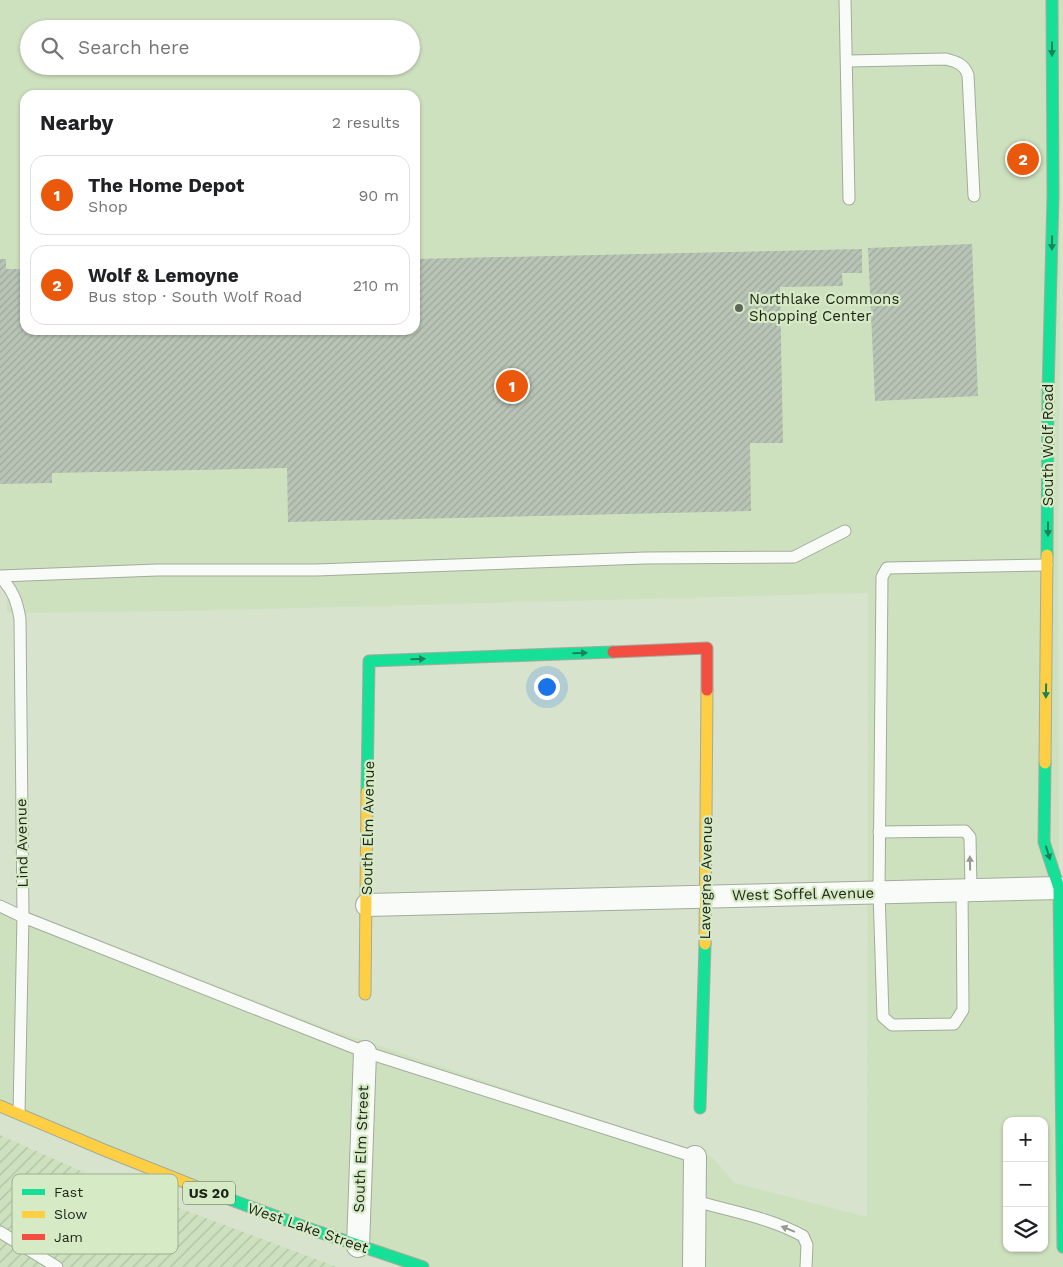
<!DOCTYPE html>
<meta charset="utf-8">
<style>
body{margin:0;font-family:"Work Sans",sans-serif;background:#f6f6f6;color:#202124}
.controls{position:absolute;right:15px;bottom:15px;display:grid;overflow:hidden;border-radius:10px;box-shadow:0 1px 4px #0004}
.controls button{width:45px;height:45px;display:grid;place-items:center;padding:0;border:0;border-bottom:1px solid #e0e0e0;background:#fff;color:#202124;font:25px sans-serif}
.you{position:absolute;left:546px;top:686px;width:18px;height:18px;margin:-12px;border:4px solid #fff;border-radius:50%;background:#1a73e8;box-shadow:0 0 0 8px #1a73e833}
.badge{display:grid;place-items:center;width:32px;height:32px;border-radius:50%;background:#ea580c;color:#fff;font-size:16px;font-weight:700}
.pin{position:absolute;translate:-50% -50%;border:2px solid #fff;box-shadow:0 1px 5px #0006}
.list{margin:0;padding:0;list-style:none}
h2{display:flex;justify-content:space-between;align-items:center;height:65px;margin:0;padding:0 20px;font-size:21px}
h2 small{font-size:16px;font-weight:400;color:#757577}
.list li{display:grid;grid-template-columns:32px 1fr auto;gap:15px;align-items:center;box-sizing:border-box;height:80px;margin:0 10px 10px;padding:0 10px;border:1px solid #e0e0e0;border-radius:15px}
.list b{display:block;font-size:19px;white-space:nowrap}
.list p{margin:0;font-size:16px;white-space:nowrap;color:#757577}
.list em{font-size:16px;font-style:normal;color:#757577}
.icon{flex:none;width:28px;height:28px;fill:none;stroke:currentColor;stroke-width:2;stroke-linecap:round;stroke-linejoin:round}
.map{position:relative;flex:none;width:1063px;height:1267px;overflow:hidden}
.search{position:absolute;background:#fff;box-shadow:0 1px 4px #0004;left:20px;top:20px;width:400px;height:55px;display:flex;align-items:center;gap:12px;box-sizing:border-box;padding:0 18px;border-radius:28px;color:#757577;font-size:19px}
.panel{position:absolute;background:#fff;box-shadow:0 1px 4px #0004;left:20px;top:90px;width:400px;height:245px;border-radius:15px}
.map>svg:first-child{display:block}
</style>
<div class="map">
<svg width="1063" height="1267" viewBox="0 0 1063 1267">
<defs>
<pattern id="industrial-furrows" width="10" height="10" patternUnits="userSpaceOnUse" patternTransform="scale(1.25)"><rect width="10" height="10" fill="#cee1bf"/><path d="M-1 1l2-2M0 10L10 0M9 11l2-2" fill="none" stroke="#b0c1a3"/></pattern>
<pattern id="building-hatch" width="6" height="6" patternUnits="userSpaceOnUse" patternTransform="scale(1.25)"><rect width="6" height="6" fill="#b8c4b5"/><path d="M-1 1l2-2M0 6l6-6M5 7l2-2" fill="none" stroke="#9ea89b"/></pattern>
</defs>
<rect width="100%" height="100%" fill="#d7e3cd"/>
<path fill="#cee1bf" fill-rule="evenodd" d="M0 0H1063L1058 548 1059 888 1063 1102V1267H422L0 1106V901L329 1029 712 1157 735 1183 867 1217 868 593 188 611 7 613V583H0ZM29 29H411V66H29ZM25 95H415V330H25ZM1007 1121H1044V1248H1007Z"/>
<path fill="url(#industrial-furrows)" d="M0 1135 90 1175 337 1267H0Z"/>
<g fill="url(#building-hatch)">
<path d="M972 244 978 396 875 401 868 248Z"/>
<path d="M862 249V273H842L843 286 780 287 783 443H750L751 511 288 522 287 468 52 473V483L0 484V259H6V269H25V330H415V259Z"/>
</g>
<g fill="none" stroke-linecap="round" stroke-linejoin="round">
<defs>
<g id="lane">
<path d="M845 0 849 199"/>
<path d="M848 61 946 59C957 62 964 64 968 75L974 196"/>
<path d="M0 576 157 570H316L645 558 794 557 845 531"/>
<path d="M0 577C13 590 17 601 20 619L23 917 19 1113"/>
<path d="M879 832 965 831 970 837 971 890"/>
<path d="M962 890 963 1010 954 1024 892 1025 883 1017 879 892 882 577 887 568 1047 565"/>
<path d="M0 906 23 917 365 1052 695 1157"/>
<path d="M695 1201C730 1211 771 1218 803 1236L807 1245 806 1267"/>
<path d="M0 1232 57 1267"/>
</g>
<g id="street">
<path d="M367 905 1059 888"/>
<path d="M358 1246 365 1052"/>
<path d="M694 1267 695 1157"/>
</g>
<g id="fast">
<path d="M1047 555 1048 393 1053 195 1052 0"/>
<path d="M1045 763 1044 842 1059 888 1063 1247"/>
<path d="M367 792 369 661 613 652"/>
<path d="M700 1108 705 944"/>
<path d="M207 1191 316 1231 423 1267"/>
</g>
<g id="slow">
<path d="M1045 763 1047 555"/>
<path d="M705 944 707 690"/>
<path d="M365 994 367 792"/>
<path d="M0 1106 104 1150 207 1191"/>
</g>
<path id="jam" d="M613 652 707 648V690"/>
</defs>
<use href="#lane" stroke="#a3ab9b" stroke-width="13"/>
<use href="#street" stroke="#a3ab9b" stroke-width="24"/>
<use href="#fast" stroke="#a3ab9b" stroke-width="13"/>
<use href="#slow" stroke="#a3ab9b" stroke-width="13"/>
<use href="#jam" stroke="#a3ab9b" stroke-width="13"/>
<use href="#lane" stroke="#f9fbf8" stroke-width="11"/>
<use href="#street" stroke="#f9fbf8" stroke-width="22"/>
<use href="#fast" stroke="#16e098" stroke-width="11"/>
<use href="#slow" stroke="#ffcf43" stroke-width="11"/>
<use href="#jam" stroke="#f24e42" stroke-width="11"/>
</g>
<defs><path id="oneway-solid" d="M-6-.8H1V-3.2L6.5 0L1 3.2V.8H-6Z" transform="scale(1.25)"/></defs>
<g fill="#1a8258">
<use href="#oneway-solid" transform="translate(1052 49) rotate(90)"/>
<use href="#oneway-solid" transform="translate(1052 243) rotate(91)"/>
<use href="#oneway-solid" transform="translate(1048 529) rotate(90)"/>
<use href="#oneway-solid" transform="translate(580 653) rotate(-2)"/>
<use href="#oneway-solid" transform="translate(418 659) rotate(-2)"/>
<use href="#oneway-solid" transform="translate(1046 691) rotate(91)"/>
<use href="#oneway-solid" transform="translate(1048 853) rotate(73)"/>
</g>
<g fill="#969a93">
<use href="#oneway-solid" transform="translate(970 863) rotate(-91)"/>
<use href="#oneway-solid" transform="translate(788 1229) rotate(-158)"/>
</g>
<circle fill="#5e6757" stroke="#d6ebc5" stroke-width="2" cx="739" cy="308" r="5"/>
<g text-anchor="middle" dominant-baseline="central" stroke-width="4.5" stroke-linejoin="round" paint-order="stroke">
<rect fill="#d6ebc5" stroke="#54604b" stroke-width="1" x="183" y="1181.5" width="52" height="23" rx="4"/>
<g font-size="14" font-weight="bold" fill="#1d2417">
<text x="209" y="1193">US 20</text>
</g>
<g font-size="15" fill="#1d2417" stroke="#d6ebc5" text-anchor="start">
<text x="749" y="299">Northlake Commons<tspan x="749" dy="17">Shopping Center</tspan></text>
</g>
<g font-size="15" fill="#1d2417" stroke="#d6ebc5">
<text transform="translate(1048 445) rotate(-90)">South Wolf Road</text>
<text transform="translate(368 828) rotate(-89)">South Elm Avenue</text>
<text transform="translate(22 843) rotate(-91)">Lind Avenue</text>
<text transform="translate(706 878) rotate(-89)">Lavergne Avenue</text>
<text transform="translate(803 894) rotate(-1)">West Soffel Avenue</text>
<text transform="translate(361 1149) rotate(-88)">South Elm Street</text>
<text transform="translate(308 1228) rotate(19)">West Lake Street</text>
</g>
</g>
<rect x="12" y="1174" width="166" height="80" rx="8" fill="#d6ebc5" stroke="#9eaf91" stroke-width="1"/>
<rect x="22" y="1189" width="23" height="6" fill="#16e098"/>
<rect x="22" y="1211" width="23" height="7" fill="#ffcf43"/>
<rect x="22" y="1234" width="23" height="6" fill="#f24e42"/>
<g font-size="14" fill="#1d2417">
<text x="54" y="1197">Fast</text>
<text x="54" y="1219">Slow</text>
<text x="54" y="1242">Jam</text>
</g>
</svg>
<div class="controls">
<button>+</button>
<button>−</button>
<button><svg class="icon" aria-label="layers" viewBox="0 0 24 24"><path d="M12 4l9 5-9 5-9-5zM3 14l9 5 9-5"/></svg></button>
</div>
<div class="you"></div>
<div class="pin badge" style="left:512px;top:386px">1</div>
<div class="pin badge" style="left:1023px;top:159px">2</div>
<div class="search"><svg class="icon" aria-label="search" viewBox="0 0 24 24"><circle cx="10" cy="10" r="6"/><path d="M15 15l6 6"/></svg>Search here</div>
<section class="panel">
<h2>Nearby<small>2 results</small></h2>
<ul class="list">
<li><span class="badge">1</span><div><b>The Home Depot</b><p>Shop</p></div><em>90 m</em></li>
<li><span class="badge">2</span><div><b>Wolf &amp; Lemoyne</b><p>Bus stop · South Wolf Road</p></div><em>210 m</em></li>
</ul>
</section>
</div>
